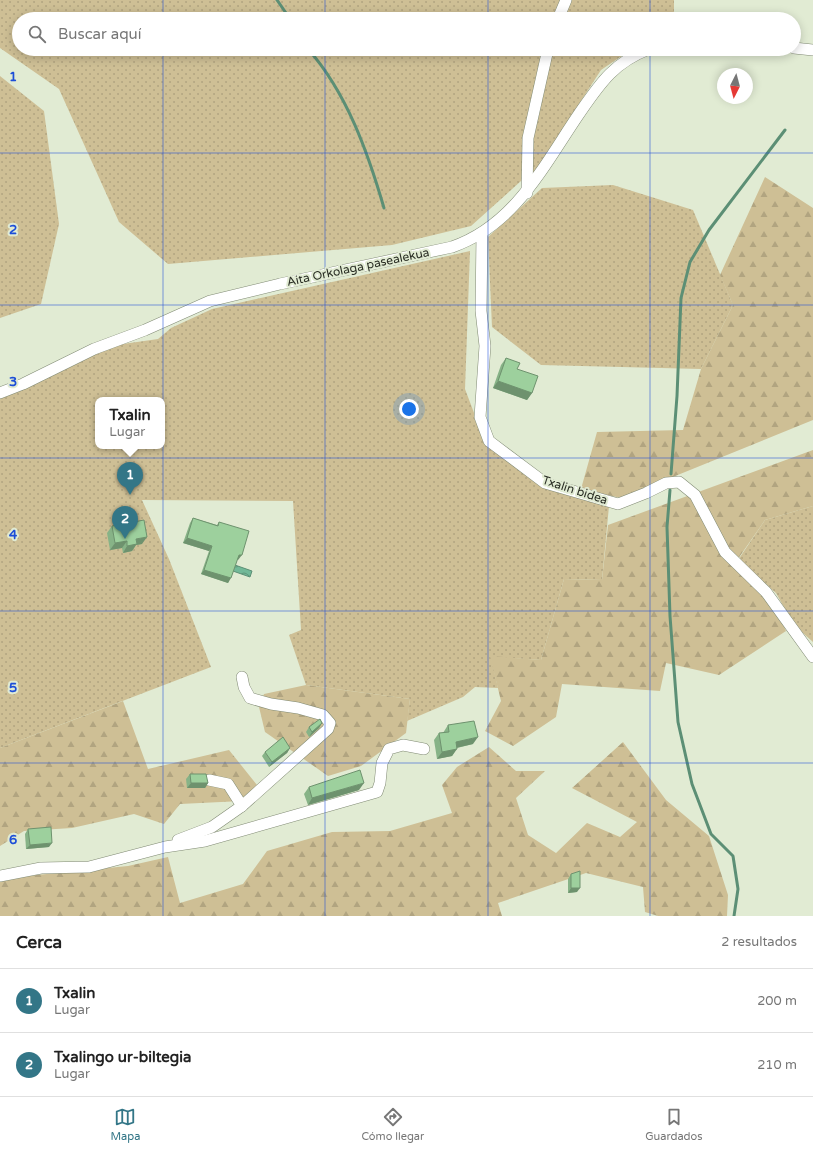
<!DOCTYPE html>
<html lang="es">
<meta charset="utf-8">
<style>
body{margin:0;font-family:"Varela Round",sans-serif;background:#f2f2f2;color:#222}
.compass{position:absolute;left:717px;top:68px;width:36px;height:36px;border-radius:50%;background:#fff;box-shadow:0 2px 10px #0003;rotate:186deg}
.you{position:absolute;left:409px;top:409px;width:14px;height:14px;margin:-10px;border:3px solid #fff;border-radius:50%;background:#1a73e8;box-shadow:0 0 0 6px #1a73e833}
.badge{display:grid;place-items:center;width:26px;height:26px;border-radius:50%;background:#337687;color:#fff;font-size:13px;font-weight:700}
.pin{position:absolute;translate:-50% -33px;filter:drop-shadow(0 1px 2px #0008)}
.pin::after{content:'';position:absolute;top:21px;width:14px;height:12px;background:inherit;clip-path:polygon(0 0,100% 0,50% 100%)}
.popup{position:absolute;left:95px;top:397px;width:70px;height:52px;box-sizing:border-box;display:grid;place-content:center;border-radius:8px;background:#fff;filter:drop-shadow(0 1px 3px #0005);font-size:13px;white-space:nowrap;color:#767676}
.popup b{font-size:15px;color:#222}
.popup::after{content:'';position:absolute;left:50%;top:100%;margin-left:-8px;border:8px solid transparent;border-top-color:#fff}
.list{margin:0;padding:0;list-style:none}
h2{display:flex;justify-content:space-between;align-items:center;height:52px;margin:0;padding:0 16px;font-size:17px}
h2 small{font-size:13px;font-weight:400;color:#767676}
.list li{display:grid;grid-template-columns:26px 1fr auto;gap:12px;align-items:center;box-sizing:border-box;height:64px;padding:0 16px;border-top:1px solid #e0e0e0}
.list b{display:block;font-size:15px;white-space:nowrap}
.list p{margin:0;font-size:13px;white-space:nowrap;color:#767676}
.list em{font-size:13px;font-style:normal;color:#767676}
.icon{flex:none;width:22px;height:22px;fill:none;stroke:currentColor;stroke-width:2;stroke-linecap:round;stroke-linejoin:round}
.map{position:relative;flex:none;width:813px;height:916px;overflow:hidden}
.search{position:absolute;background:#fff;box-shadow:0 2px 10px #0003;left:12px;right:12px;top:12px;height:44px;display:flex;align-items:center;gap:10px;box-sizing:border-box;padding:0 14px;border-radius:22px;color:#767676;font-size:15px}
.sheet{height:180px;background:#fff}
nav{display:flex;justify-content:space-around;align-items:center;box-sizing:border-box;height:56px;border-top:1px solid #e0e0e0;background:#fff;font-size:11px;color:#767676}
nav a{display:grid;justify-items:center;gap:2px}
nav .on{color:#337687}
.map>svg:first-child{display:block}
</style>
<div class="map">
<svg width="813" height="916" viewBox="0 0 813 916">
<defs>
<pattern id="grass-dots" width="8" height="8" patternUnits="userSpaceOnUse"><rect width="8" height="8" fill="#cebf95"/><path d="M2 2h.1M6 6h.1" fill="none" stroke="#b1a480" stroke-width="1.8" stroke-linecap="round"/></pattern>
<pattern id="forest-firs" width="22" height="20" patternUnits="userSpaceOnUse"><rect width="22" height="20" fill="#cebf95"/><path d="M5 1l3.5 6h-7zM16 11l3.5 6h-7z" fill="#b1a480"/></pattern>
<pattern id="water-waves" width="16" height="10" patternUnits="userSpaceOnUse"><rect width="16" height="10" fill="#72b998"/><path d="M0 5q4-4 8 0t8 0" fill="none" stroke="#5e977c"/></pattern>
</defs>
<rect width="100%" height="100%" fill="#e1ebd3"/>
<g fill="url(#grass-dots)" fill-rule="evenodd">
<path d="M0 0H674V19H19V49H632L601 70 533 175 521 181 471 226 392 245 168 264 119 222 59 89 0 48Z"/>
<path d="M0 76 44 111 59 224 41 304 0 318Z"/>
<path d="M613 185 693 210 733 305 701 369 541 365 492 327 488 237 542 188Z"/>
<path d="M470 251 465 389 485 442 509 463 541 484 609 506 602 580 564 579 541 660 491 657 498 688 475 687 463 697 407 721 410 699 306 685 289 635 301 630 293 501 142 500 169 559 211 667 0 748V397L109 346 158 339 171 328 212 309ZM98 400H162V446H98Z"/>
<path d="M813 506V642L794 625 776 593 738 560 765 520Z"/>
</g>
<g fill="url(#forest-firs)">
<path d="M765 177 813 208V420L621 498 581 489 597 432 683 430 701 369 733 305 720 275Z"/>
<path d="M813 450V506L765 520 733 566 775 608 786 631 719 675 666 663 660 691 562 684 556 717 513 746 485 731 501 701 490 656 541 660 564 579 602 580 608 525Z"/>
<path d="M306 685 410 699 406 733 361 766 328 776 265 732 259 707 264 694Z"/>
<path d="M123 701 148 769 229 750 257 785 242 801 180 804 164 824 134 814 72 828 24 831 0 846V748Z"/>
<path d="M623 742 666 800 709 836 728 895 727 916H658L645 912 643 887 586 873 498 903 502 916H0V880L6 878 128 866 168 857 180 903 243 884 267 851 332 832 390 831 452 813 442 785 457 767 489 747 516 771H545L516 798 528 835 556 853 587 823 620 837 637 822 572 788Z"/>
</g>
<path fill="url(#water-waves)" stroke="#5c8f75" d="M232 564 252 571 250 577 230 570Z"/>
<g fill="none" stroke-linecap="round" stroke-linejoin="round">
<g stroke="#5c8f75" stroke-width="3">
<path d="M277 0 286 13 285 19"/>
<path d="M308 49C347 93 368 153 384 208"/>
<path d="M671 474 677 396 681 298 690 262 709 230 785 130"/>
<path d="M670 490 667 527 670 616 678 722 692 784 711 834 733 856 738 889 734 916"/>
</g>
<defs>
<g id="street">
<path d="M558 19 566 0"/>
<path d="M794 48 813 50"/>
<path d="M527 193 528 138 548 49"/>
<path d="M482 234 481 311 485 346 480 417 489 441 545 483 618 504 646 493 666 483 679 482 695 495 725 552 766 592 813 657"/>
<path d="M0 393 23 384 94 349 145 330 210 301 280 284 452 247C516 225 545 163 581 111 601 82 615 62 649 49"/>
<path d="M209 780 228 784 242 806"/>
<path d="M178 840 212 827 242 806 328 729 330 723 323 715 298 708 271 704 250 698 244 687 242 677"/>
<path d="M0 876 41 868 89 867 165 847 205 841 377 792 380 783 382 763 389 749 403 745 424 749"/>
</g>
</defs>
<use href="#street" stroke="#808a74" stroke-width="12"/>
<use href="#street" stroke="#fff" stroke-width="11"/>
</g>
<g fill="#87b387">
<path d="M506 358 517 369 532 393 527 400 493 388 501 365Z"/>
<path d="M193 518 217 525 219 522 238 560H237L228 583 201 574 209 551 183 543 190 523Z"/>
<path d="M112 526 142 544 136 545 132 551 123 553 122 548 110 550 107 533Z"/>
<path d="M322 723 319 728 309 737 306 732 309 727Z"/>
<path d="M448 725 473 744 457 748 452 756 437 759 434 740 439 733H443Z"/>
<path d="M290 748 287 753 269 767 262 756 265 752Z"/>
<path d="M190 774 208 783 205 788H187L186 779Z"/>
<path d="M309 787 359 790 308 805 304 794Z"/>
<path d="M28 829 49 847 26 849 25 834Z"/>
<path d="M571 874 577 892 568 893V879Z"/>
</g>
<g fill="#6e926e">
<path d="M498 381 532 393 527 400 493 388Z"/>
<path d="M147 537 142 544 136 545 132 551 123 553 127 546 136 539Z"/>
<path d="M187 538 212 546 209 551 183 543Z"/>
<path d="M127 541 122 548 110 550 115 543Z"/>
<path d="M239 555H242L238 560 235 559Z"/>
<path d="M204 570 231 578 228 583 201 574Z"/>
<path d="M322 723 319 728 309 737 312 732Z"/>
<path d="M478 737 473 744 451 749 456 742Z"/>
<path d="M290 748 287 753 269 767 272 762Z"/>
<path d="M457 749 452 756 437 759 442 752Z"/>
<path d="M191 783H208L205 788H187Z"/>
<path d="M364 783 359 790 308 805 312 798Z"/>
<path d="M52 843 49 847 26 849 30 845Z"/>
<path d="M571 888H580L577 892 568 893Z"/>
</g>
<g fill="#9dd09d" stroke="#6e926e">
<path d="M506 358 520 363 517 369 538 376 532 393 498 381Z"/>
<path d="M193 518 218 526 219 522 249 531 242 555H239L231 578 204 570 212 546 187 538Z"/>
<path d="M144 520 147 537 136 539 137 544 127 546V541L115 543 112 526Z"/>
<path d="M320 719 322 723 312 732 309 727Z"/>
<path d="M474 721 478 737 456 742 457 749 442 752 439 733 449 732 448 725Z"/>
<path d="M283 737 290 748 272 762 265 752Z"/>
<path d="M360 770 364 783 312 798 309 787Z"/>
<path d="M190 774H206L208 783H191Z"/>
<path d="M51 827 52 843 30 845 28 829Z"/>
<path d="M580 871V888H571V874Z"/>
</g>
<path fill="none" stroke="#1d4ed8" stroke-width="1" stroke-opacity="0.55" d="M163 0V19M325 0V19M488 0V19M650 0V19M163 49V916M325 49V916M488 49V916M650 49V916M0 153H813M0 305H813M0 458H813M0 611H813M0 763H813"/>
<g text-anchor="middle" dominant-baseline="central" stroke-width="4" stroke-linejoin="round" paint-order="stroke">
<g font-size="12" fill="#292d24" stroke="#e1ebd3">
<text transform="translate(358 267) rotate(-12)">Aita Orkolaga pasealekua</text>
<text transform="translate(575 490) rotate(18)">Txalin bidea</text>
</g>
</g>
<g font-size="13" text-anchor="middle" font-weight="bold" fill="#1d4ed8" stroke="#e1ebd3" stroke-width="4" stroke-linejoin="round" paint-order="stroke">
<text x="13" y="81">1</text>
<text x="13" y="234">2</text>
<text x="13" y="386">3</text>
<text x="13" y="539">4</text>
<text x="13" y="692">5</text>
<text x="13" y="844">6</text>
</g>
</svg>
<svg class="compass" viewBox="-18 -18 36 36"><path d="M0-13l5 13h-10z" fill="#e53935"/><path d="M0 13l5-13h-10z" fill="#767676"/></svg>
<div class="you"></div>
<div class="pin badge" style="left:130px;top:495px">1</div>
<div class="popup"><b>Txalin</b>Lugar</div>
<div class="pin badge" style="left:125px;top:539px">2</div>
<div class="search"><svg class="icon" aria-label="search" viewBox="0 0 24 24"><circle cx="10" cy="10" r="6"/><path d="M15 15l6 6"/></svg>Buscar aquí</div>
</div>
<section class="sheet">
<h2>Cerca<small>2 resultados</small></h2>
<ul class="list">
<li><span class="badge">1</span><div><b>Txalin</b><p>Lugar</p></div><em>200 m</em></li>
<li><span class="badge">2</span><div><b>Txalingo ur-biltegia</b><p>Lugar</p></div><em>210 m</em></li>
</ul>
</section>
<nav>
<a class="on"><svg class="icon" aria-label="map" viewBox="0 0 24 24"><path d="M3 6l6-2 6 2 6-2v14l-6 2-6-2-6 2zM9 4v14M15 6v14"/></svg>Mapa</a>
<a><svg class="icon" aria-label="directions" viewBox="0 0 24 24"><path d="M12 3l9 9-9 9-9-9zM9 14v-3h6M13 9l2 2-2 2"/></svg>Cómo llegar</a>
<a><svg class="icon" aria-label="saved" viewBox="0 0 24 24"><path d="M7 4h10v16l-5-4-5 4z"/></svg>Guardados</a>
</nav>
